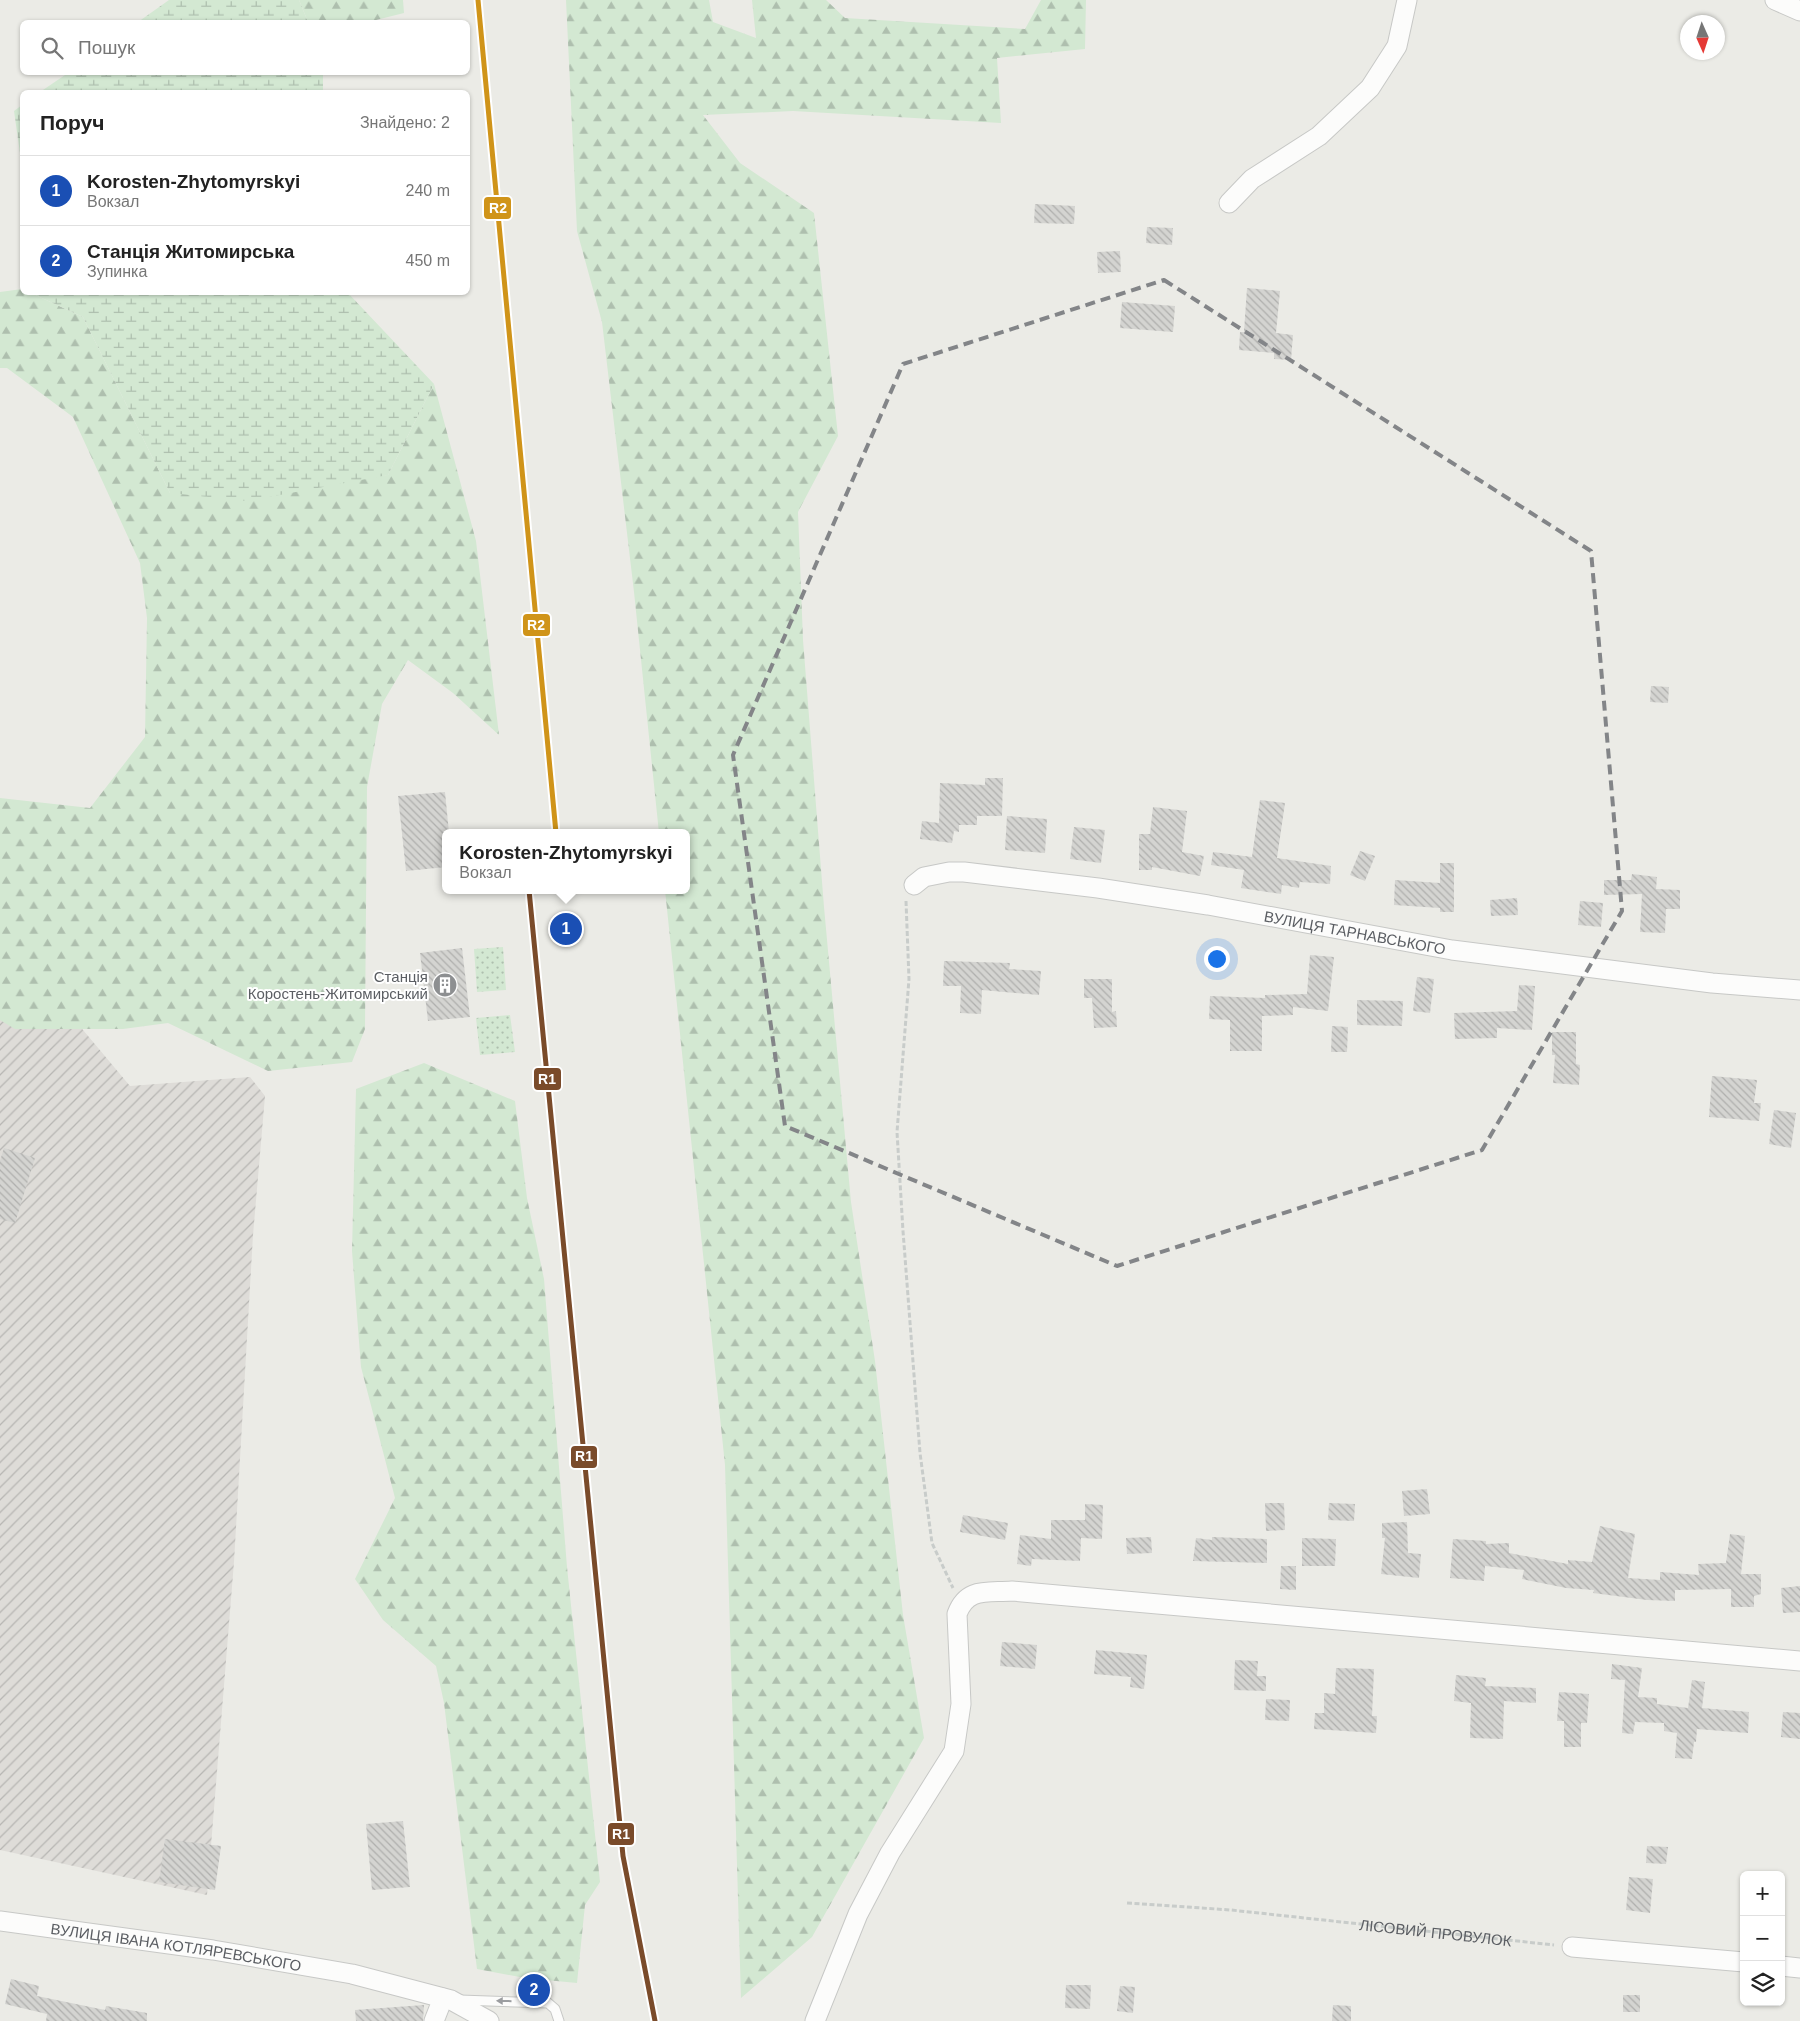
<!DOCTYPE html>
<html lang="uk">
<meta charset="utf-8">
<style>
body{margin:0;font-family:Helvetica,sans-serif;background:#f2f2f2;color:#222}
.controls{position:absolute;right:15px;bottom:15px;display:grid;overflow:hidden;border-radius:8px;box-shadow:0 1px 4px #0004}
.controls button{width:45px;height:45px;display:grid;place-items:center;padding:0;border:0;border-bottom:1px solid #e0e0e0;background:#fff;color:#222;font:25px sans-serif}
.compass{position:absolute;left:1680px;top:15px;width:45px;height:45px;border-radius:50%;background:#fff;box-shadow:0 1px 4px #0004;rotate:177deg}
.you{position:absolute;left:1216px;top:958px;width:18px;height:18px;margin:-12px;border:4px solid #fff;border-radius:50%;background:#1a73e8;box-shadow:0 0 0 8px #1a73e833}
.badge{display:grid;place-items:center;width:32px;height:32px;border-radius:50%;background:#8d8f91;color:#fff;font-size:16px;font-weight:700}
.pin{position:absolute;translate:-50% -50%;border:2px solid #fff;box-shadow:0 1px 5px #0006}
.popup{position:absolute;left:442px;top:829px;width:248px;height:65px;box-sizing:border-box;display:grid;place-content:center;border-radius:8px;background:#fff;filter:drop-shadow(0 1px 4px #0005);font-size:16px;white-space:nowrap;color:#767676}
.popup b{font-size:19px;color:#222}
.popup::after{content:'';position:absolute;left:50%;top:100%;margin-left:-10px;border:10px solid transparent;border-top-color:#fff}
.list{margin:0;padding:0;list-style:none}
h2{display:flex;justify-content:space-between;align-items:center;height:65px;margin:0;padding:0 20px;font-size:21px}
h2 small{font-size:16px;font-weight:400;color:#767676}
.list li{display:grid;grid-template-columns:32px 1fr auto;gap:15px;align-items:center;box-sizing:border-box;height:70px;padding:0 20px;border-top:1px solid #e0e0e0}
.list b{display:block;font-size:19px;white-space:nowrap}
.list p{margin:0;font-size:16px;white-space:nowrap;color:#767676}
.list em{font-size:16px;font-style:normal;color:#767676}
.icon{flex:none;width:28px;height:28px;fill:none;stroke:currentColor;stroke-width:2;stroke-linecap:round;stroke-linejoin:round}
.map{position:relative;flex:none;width:1800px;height:2021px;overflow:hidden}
.search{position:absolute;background:#fff;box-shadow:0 1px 4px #0004;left:20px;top:20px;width:450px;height:55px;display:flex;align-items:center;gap:12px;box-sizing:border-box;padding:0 18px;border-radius:8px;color:#767676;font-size:19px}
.panel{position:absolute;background:#fff;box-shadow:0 1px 4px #0004;left:20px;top:90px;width:450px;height:205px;border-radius:8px}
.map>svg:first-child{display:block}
</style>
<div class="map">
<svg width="1800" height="2021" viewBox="0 0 1800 2021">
<defs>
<pattern id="industrial-furrows" width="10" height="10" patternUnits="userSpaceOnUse" patternTransform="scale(1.25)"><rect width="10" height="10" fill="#dedcd8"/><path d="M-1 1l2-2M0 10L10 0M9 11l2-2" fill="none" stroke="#b7b6b3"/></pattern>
<pattern id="grass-dots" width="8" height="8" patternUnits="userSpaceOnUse" patternTransform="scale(1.25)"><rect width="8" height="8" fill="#d3e8d2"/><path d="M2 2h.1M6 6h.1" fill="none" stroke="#aebfae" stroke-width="1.8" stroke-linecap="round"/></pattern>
<pattern id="forest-firs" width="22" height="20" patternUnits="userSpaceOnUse" patternTransform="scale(1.25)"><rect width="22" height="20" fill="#d3e8d2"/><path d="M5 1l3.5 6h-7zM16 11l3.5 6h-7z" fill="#aebfae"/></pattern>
<pattern id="wetland-marsh" width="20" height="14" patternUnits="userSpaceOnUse" patternTransform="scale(1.25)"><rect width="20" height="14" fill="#d3e8d2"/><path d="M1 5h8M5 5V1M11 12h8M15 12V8" fill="none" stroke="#aebfae"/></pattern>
<pattern id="building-back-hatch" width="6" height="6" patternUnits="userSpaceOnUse" patternTransform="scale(1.25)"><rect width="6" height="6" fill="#d4d4d1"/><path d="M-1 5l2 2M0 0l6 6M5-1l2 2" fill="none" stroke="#afafad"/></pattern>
</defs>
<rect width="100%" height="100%" fill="#ebebe6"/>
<path fill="url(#industrial-furrows)" d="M0 931 130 1086 250 1077 265 1096 253 1235 234 1562 207 1895 0 1850Z"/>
<g fill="url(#grass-dots)">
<path d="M503 947 506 990 477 992 474 949Z"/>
<path d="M510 1015 515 1052 480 1055 476 1018Z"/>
</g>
<g fill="url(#forest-firs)">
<path d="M299 0H403L404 13 368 22H308Z"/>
<path d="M566 0H709L713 22 756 38 752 0H826L845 18 1025 29 1041 0H1086L1085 49 997 58 1001 123 793 111 703 115 740 163 814 213 838 436 798 512 803 640 824 907 851 1202 875 1361 903 1615 924 1738 812 1937 741 1998 725 1465 665 890H686V833H659L634 592 602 322 577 231Z"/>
<path d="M22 289V292L31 293 83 317 170 493 388 475 434 384 476 541 499 735 453 693 408 660 382 704 367 787 365 1029 352 1062 268 1071 168 1023 123 1029H15L0 1020V798L90 808 145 737 147 618 140 563 73 417 7 368H0V292Z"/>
<path d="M424 1063 515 1101 527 1198 544 1279 567 1567 600 1882 585 1905 577 1983 525 1978 477 1969 444 1703 436 1666 383 1620 355 1579 395 1498 361 1367 352 1251 356 1089Z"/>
</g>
<g fill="url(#wetland-marsh)">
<path d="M169 0H299L308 22H138Z"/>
<path d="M68 73H323V92H40Z"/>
<path d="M22 105V167L14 111Z"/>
<path d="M31 293H348L434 384 388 475 247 501 170 493 83 317Z"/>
</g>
<g fill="url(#building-back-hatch)">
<path d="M1035 204 1075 206 1074 224 1034 223Z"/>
<path d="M1147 227 1173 228 1172 245 1146 243Z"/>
<path d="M1120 251 1121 272 1098 273 1097 252Z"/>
<path d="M1247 288 1280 291 1276 333 1293 335 1291 360 1274 359V353L1239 350 1240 332H1244Z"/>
<path d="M1122 302 1175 306 1173 332 1120 328Z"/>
<path d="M1651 686 1669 687 1668 703 1650 702Z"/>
<path d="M985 778H1003L1002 816H977V825H959V832L954 831 952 843 920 839 922 821 939 823 940 783 985 785Z"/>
<path d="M445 792 449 833H446V867L406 871 398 796Z"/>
<path d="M1260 800 1285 803 1277 858 1331 866 1330 884 1300 882 1299 888 1282 885 1281 894 1241 888 1244 870 1211 865 1213 852 1252 857Z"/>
<path d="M1153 807 1187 811 1182 852 1204 856 1200 876 1152 867V870H1139V834H1150Z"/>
<path d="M1007 816 1047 819 1045 853 1005 850Z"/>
<path d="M1074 827 1105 830 1101 863 1070 859Z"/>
<path d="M1360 851 1375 856 1365 881 1350 875Z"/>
<path d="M1440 863H1454V912H1440V908L1394 905 1395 880 1440 883Z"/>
<path d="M1632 874 1657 877 1656 889 1680 890V909H1666L1665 933 1640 932 1642 894 1604 895V880H1631Z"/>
<path d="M1517 898 1518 915 1491 916 1490 900Z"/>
<path d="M1580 901 1603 903 1601 927 1578 925Z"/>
<path d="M462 948 470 1017 428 1021 420 953Z"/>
<path d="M1310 955 1334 957 1328 1011 1293 1007V1015L1262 1016V1051H1230V1020L1209 1019 1210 996 1265 998V995L1307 994Z"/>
<path d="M944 961 1010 963 1009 969 1041 971 1039 995 982 990 981 1014 960 1013 961 986H943Z"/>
<path d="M1417 977 1434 979 1430 1013 1413 1011Z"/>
<path d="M1084 979H1112V1012L1116 1011 1117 1027 1094 1028 1092 998H1084Z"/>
<path d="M1519 985 1535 986 1532 1030 1497 1028V1038L1455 1039 1454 1013 1517 1011Z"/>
<path d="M1357 1000 1403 1001 1402 1026 1357 1025Z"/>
<path d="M1332 1026 1348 1027 1347 1052H1331Z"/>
<path d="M1552 1032H1576V1064L1580 1065 1579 1085 1553 1083 1555 1055H1552Z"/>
<path d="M1712 1076 1757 1080 1754 1103H1761L1759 1121 1709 1117Z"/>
<path d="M1774 1110 1796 1113 1791 1148 1769 1144Z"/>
<path d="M4 1148 35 1158 15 1223 0 1219V1161Z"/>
<path d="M1427 1489 1430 1514 1404 1516 1402 1491Z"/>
<path d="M1265 1503H1284L1285 1530 1266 1531Z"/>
<path d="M1329 1503 1355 1504 1354 1521 1328 1520Z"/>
<path d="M1085 1504 1103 1505 1102 1539 1081 1538 1080 1561 1032 1559 1031 1566 1017 1564 1020 1535 1051 1539V1520H1085Z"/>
<path d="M963 1515 1008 1523 1005 1540 960 1532Z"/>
<path d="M1407 1522 1408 1553 1421 1554 1419 1578 1381 1574 1385 1538H1382V1523Z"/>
<path d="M1600 1526 1635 1534 1628 1578 1660 1580V1572L1699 1575 1698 1564 1726 1563 1730 1534 1745 1536 1741 1574H1761V1594L1754 1596V1607H1731V1589L1675 1590V1601L1647 1600 1593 1593 1594 1590 1566 1588 1522 1579 1524 1570 1485 1566 1484 1581 1450 1578 1453 1539 1486 1541V1544L1509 1543V1553L1568 1564V1560L1592 1562Z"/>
<path d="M1151 1537 1152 1553 1127 1554 1126 1538Z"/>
<path d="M1212 1537 1267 1539V1563L1193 1561 1196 1538 1212 1540Z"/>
<path d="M1302 1538 1336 1539 1335 1566H1302Z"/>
<path d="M1281 1566H1296V1590L1280 1589Z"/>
<path d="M1800 1586V1612L1783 1613 1781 1588Z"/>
<path d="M1002 1642 1037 1645 1035 1669 1000 1666Z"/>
<path d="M1096 1650 1147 1655 1144 1689 1130 1687 1131 1677 1094 1674Z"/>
<path d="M1235 1660 1258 1661 1257 1676H1266V1691L1234 1690Z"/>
<path d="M1612 1664 1642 1668 1638 1697 1657 1698V1704L1688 1708 1692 1680 1705 1682 1702 1708 1749 1712 1748 1733 1697 1729 1696 1742H1694L1692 1759 1675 1758 1677 1733 1664 1731V1723L1635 1722 1633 1734 1622 1733 1625 1680 1611 1679Z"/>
<path d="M1336 1668 1374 1669 1372 1716H1377L1376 1733 1314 1729 1315 1713H1324V1693L1335 1694Z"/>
<path d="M1456 1675 1486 1678 1485 1686 1536 1688V1703L1504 1701 1503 1739 1470 1738 1471 1703 1454 1701Z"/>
<path d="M1559 1692 1589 1694 1587 1723H1581V1747H1564V1721H1557Z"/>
<path d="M1266 1699 1290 1700 1289 1721 1265 1720Z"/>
<path d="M1783 1712 1800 1713V1739L1781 1737Z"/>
<path d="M403 1821 410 1887 372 1890 366 1824Z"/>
<path d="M165 1839 221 1846 215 1890 159 1882Z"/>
<path d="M1647 1846 1668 1847 1666 1864 1646 1863Z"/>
<path d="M1629 1877 1653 1879 1650 1913 1626 1910Z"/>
<path d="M11 1979 39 1986 37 1996 105 2010 106 2006 147 2013V2021H46L47 2014 5 2004Z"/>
<path d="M1066 1985H1091L1090 2009 1065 2008Z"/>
<path d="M1120 1986 1135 1987 1133 2013 1117 2011Z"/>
<rect x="1623" y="1995" width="17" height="17"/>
<path d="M424 2005 423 2021H356L355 2010Z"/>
<path d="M1333 2005 1351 2006V2021H1332Z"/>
</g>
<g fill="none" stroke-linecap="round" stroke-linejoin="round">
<defs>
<path id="lane" d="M460 2000 548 2003 555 2009 559 2021"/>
<g id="street">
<path d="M1775 0 1800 11"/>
<path d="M1229 203 1252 179 1319 136 1370 88 1397 46 1407 0"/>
<path id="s2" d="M914 885 924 877 949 872H964L1098 888 1208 905 1452 950 1712 983 1800 990"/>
<path id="s3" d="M0 1921 213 1950 352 1974 451 2000 489 2021"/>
<path d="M1572 1947 1744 1962"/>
<path d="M1781 1966 1800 1968"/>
<path d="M434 2021 443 1998"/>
<path d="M815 2021 858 1914 890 1853 954 1751 961 1704 957 1614C967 1587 987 1593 1012 1591L1800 1661"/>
</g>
</defs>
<use href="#lane" stroke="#c7c8c6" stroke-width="11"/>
<use href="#street" stroke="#c7c8c6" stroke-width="21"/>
<g stroke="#c8ccca" stroke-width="3" stroke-dasharray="5 2.5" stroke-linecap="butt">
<path d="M906 901 909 979 897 1132 903 1231 920 1453 932 1543 953 1588"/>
<path id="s1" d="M1127 1903 1231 1910 1554 1945"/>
</g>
<use href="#lane" stroke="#fcfcfb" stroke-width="9"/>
<use href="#street" stroke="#fcfcfb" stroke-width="19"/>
<defs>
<path id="rail-1" d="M529 890 623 1856 655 2021"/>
<path id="rail-2" d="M478 0 556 833"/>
</defs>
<use href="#rail-1" stroke="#fff" stroke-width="9"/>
<use href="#rail-2" stroke="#fff" stroke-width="9"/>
<use href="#rail-1" stroke="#7a4b2a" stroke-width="5"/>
<use href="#rail-2" stroke="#d09419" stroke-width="5"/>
</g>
<defs><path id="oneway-solid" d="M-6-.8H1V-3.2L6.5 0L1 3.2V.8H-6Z" transform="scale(1.25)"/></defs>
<use fill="#9b9da0" href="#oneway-solid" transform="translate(504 2001) rotate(-179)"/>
<path fill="none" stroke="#838588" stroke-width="4" stroke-dasharray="10 6" stroke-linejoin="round" d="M1164 280 1591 551 1622 911 1482 1150 1117 1266 785 1126 733 755 903 364Z"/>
<defs>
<symbol id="building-disc" viewBox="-11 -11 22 22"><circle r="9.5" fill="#8d8f91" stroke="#fff"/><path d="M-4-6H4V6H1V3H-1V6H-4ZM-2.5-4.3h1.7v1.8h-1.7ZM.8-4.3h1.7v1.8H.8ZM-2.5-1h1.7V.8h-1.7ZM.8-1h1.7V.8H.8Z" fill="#fff"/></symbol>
</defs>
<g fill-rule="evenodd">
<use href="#building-disc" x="431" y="971" width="28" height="28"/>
</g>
<g text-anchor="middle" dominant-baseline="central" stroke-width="4" stroke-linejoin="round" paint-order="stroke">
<g font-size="15" fill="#5b5e63" stroke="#fff">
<text stroke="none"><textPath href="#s2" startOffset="449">ВУЛИЦЯ ТАРНАВСЬКОГО</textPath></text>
<text stroke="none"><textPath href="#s1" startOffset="310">ЛІСОВИЙ ПРОВУЛОК</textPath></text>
<text stroke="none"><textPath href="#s3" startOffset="178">ВУЛИЦЯ ІВАНА КОТЛЯРЕВСЬКОГО</textPath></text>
</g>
<g font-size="15" fill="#5b5e63" stroke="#fff" text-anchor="end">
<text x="428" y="976">Станція<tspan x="428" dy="17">Коростень-Житомирський</tspan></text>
</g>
</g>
<g stroke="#fff" stroke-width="2">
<rect x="483" y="196" width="29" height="24" rx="5" fill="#d09419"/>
<rect x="522" y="613" width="29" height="24" rx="5" fill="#d09419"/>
<rect x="533" y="1067" width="29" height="24" rx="5" fill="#7a4b2a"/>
<rect x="570" y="1445" width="28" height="24" rx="5" fill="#7a4b2a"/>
<rect x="607" y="1822" width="28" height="24" rx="5" fill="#7a4b2a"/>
</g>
<g font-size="14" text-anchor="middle" font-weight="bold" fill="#fff">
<text x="498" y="213">R2</text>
<text x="536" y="630">R2</text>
<text x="547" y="1084">R1</text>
<text x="584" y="1461">R1</text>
<text x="621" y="1839">R1</text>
</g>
</svg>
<div class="controls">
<button>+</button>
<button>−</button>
<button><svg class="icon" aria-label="layers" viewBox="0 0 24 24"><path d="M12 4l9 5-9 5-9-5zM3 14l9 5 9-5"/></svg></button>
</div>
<svg class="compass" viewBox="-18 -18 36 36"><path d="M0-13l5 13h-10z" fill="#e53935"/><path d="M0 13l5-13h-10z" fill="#767676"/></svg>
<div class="you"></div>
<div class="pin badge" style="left:566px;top:929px;background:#1a4fb4">1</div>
<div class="popup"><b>Korosten-Zhytomyrskyi</b>Вокзал</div>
<div class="pin badge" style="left:534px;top:1990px;background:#1a4fb4">2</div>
<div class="search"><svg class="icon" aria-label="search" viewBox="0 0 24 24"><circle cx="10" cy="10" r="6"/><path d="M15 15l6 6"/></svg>Пошук</div>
<section class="panel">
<h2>Поруч<small>Знайдено: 2</small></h2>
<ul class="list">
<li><span class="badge" style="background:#1a4fb4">1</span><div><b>Korosten-Zhytomyrskyi</b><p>Вокзал</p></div><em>240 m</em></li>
<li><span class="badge" style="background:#1a4fb4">2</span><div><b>Станція Житомирська</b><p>Зупинка</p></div><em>450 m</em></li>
</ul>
</section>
</div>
